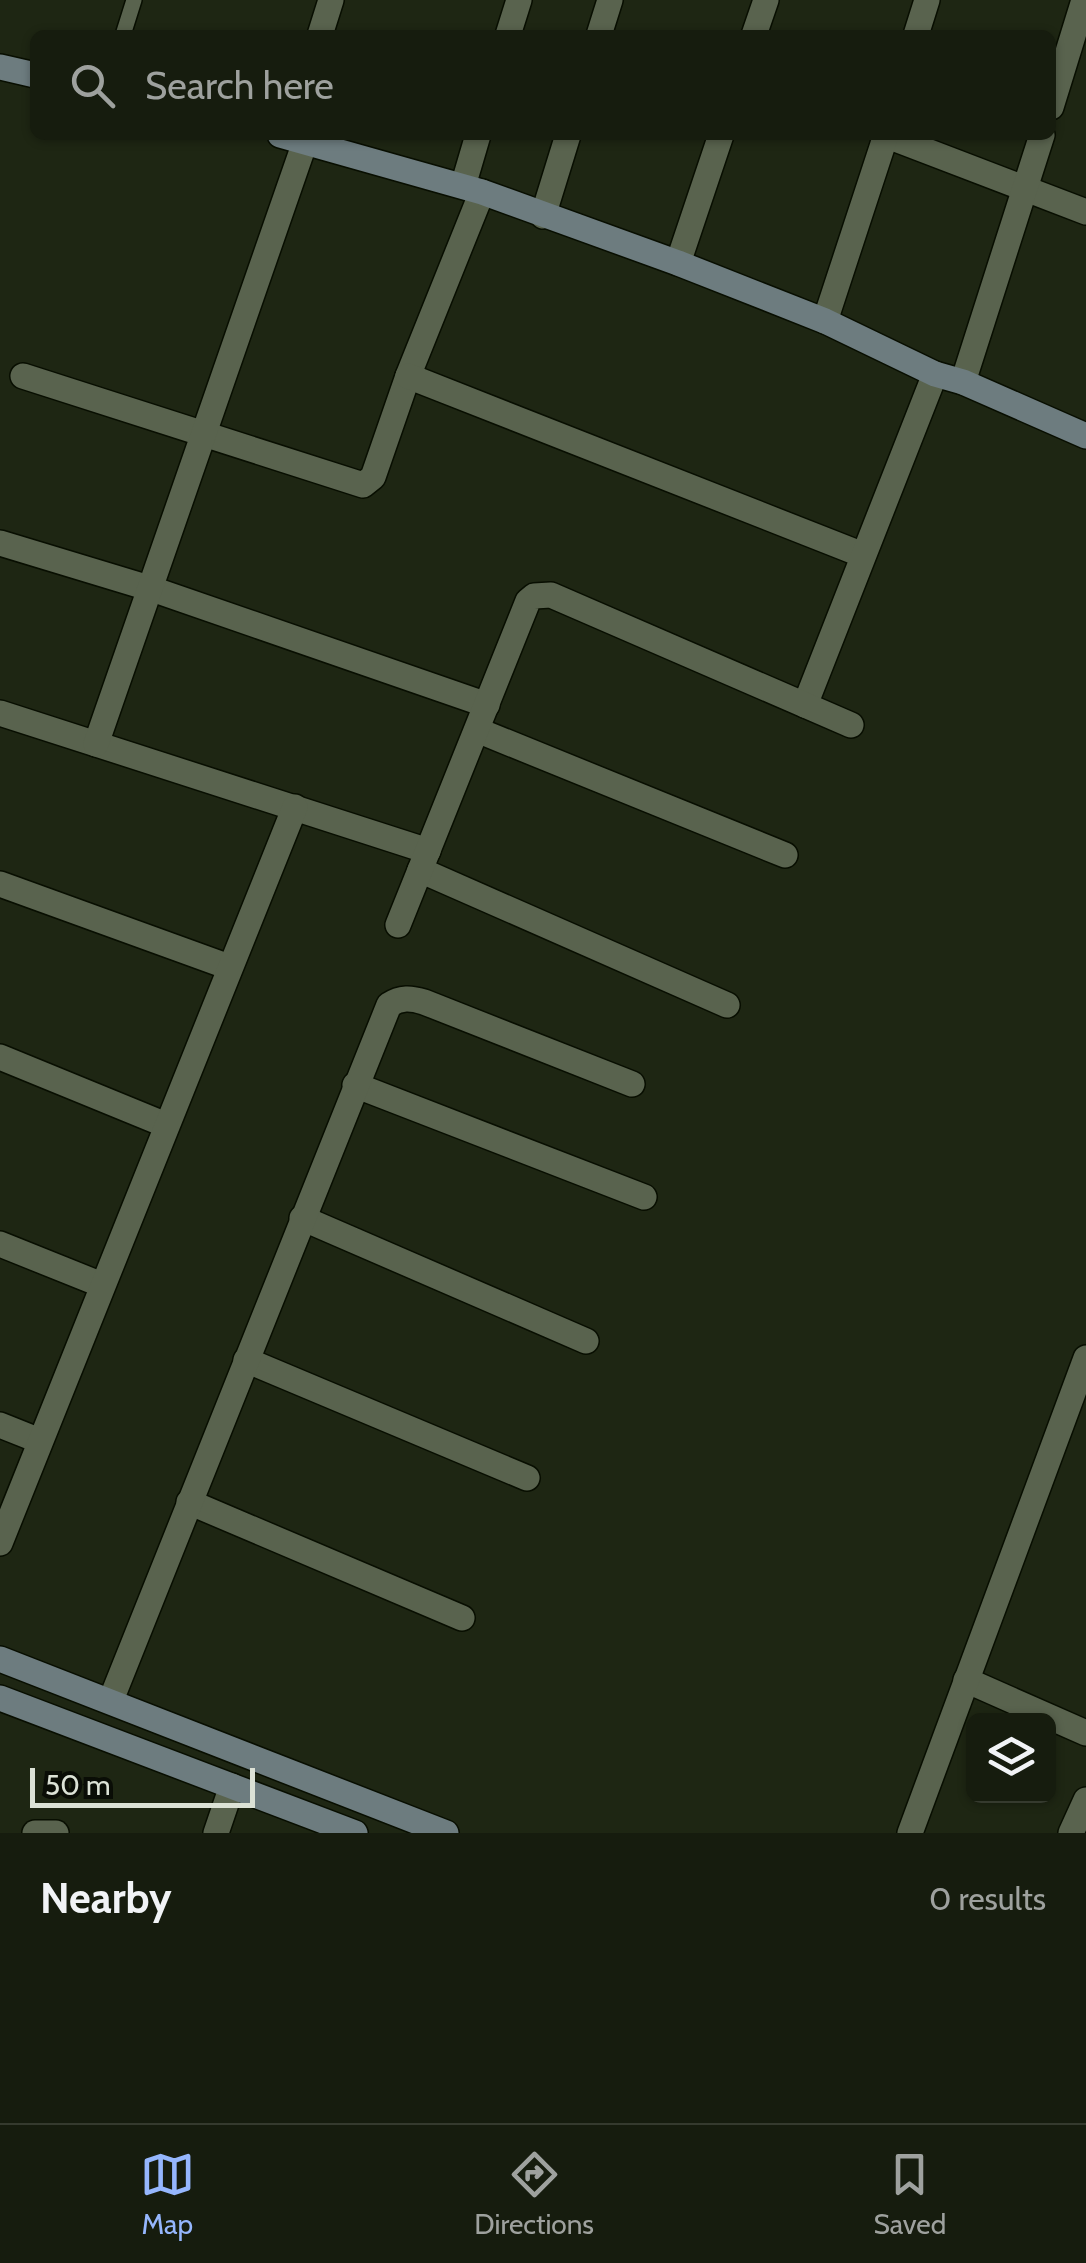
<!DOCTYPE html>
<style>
body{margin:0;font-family:Cabin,sans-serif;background:#1f2517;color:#f1f3f6}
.controls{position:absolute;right:30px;bottom:30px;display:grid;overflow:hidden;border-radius:15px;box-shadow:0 2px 8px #0004}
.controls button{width:90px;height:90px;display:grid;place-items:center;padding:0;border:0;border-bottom:2px solid #353a2e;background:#161c0e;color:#f1f3f6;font:50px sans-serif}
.scale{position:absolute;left:30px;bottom:25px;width:225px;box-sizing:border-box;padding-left:10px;border:5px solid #dce2d6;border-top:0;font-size:28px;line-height:35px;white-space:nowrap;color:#dce2d6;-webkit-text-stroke:8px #0a0d06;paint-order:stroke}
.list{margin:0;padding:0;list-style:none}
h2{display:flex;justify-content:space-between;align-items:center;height:130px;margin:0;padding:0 40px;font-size:42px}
h2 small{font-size:32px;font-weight:400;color:#9ea19e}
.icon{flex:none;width:55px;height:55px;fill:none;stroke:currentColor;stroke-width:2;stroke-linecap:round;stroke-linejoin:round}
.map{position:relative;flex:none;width:1086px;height:1833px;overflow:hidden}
.search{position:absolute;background:#161c0e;box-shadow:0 2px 8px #0004;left:30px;right:30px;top:30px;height:110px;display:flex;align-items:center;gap:25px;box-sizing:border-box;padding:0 35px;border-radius:15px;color:#9ea19e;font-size:38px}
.sheet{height:290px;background:#161c0e}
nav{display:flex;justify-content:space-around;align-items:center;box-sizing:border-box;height:140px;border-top:2px solid #353a2e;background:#161c0e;font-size:28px;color:#9ea19e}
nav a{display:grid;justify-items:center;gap:5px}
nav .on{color:#95b6fd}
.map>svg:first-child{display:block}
</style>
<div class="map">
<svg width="1086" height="1833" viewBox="0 0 1086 1833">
<rect width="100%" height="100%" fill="#1e2613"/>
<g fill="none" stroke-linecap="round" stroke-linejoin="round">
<defs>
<path id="lane" d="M123 35 134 0"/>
<g id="street">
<path d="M320 35 331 0"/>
<path d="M508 35 519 0"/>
<path d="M599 35 610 0"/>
<path d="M754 35 766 0"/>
<path d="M916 35 927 0"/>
<path d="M1051 107 1084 0"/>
<path d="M885 135 1086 212"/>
<path d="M463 186 478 135"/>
<path d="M543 216 568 135"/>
<path d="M678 263 721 135"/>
<path d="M825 321 886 135"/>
<path d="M23 376 363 485 373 477 408 376 482 192"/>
<path d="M408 376 863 555"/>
<path d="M963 382 1042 135"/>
<path d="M0 543 152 589 487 705"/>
<path d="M805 705 935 374"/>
<path d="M0 713 428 851"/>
<path d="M477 730 785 855"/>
<path d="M96 744 305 142"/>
<path d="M420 870 727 1005"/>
<path d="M0 884 229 967"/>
<path d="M398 925 528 601 534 596 551 595 851 725"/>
<path d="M0 1057 166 1125"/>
<path d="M355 1085 644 1197"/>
<path d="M302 1218 586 1341"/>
<path d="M0 1244 102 1285"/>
<path d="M246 1360 527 1478"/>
<path d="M0 1425 40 1441"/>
<path d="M189 1502 462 1618"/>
<path d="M0 1543 295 807"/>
<path d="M966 1680 1086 1733"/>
<path d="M111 1700 389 1005C401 997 411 998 424 1002L632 1084"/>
<path d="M35 1833H56"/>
<path d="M216 1833 232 1786"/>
<path d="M910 1833 1086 1358"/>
<path d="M1071 1833 1086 1800"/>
</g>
<g id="secondary">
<path d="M0 67 35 75"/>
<path d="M280 135 482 192 678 263 825 321 935 374 963 382 1086 436"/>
<path d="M0 1659 446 1833"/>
<path d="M0 1698 355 1833"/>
</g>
</defs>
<use href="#lane" stroke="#080e01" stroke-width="18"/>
<use href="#street" stroke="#080e01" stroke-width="28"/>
<use href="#secondary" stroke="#080e01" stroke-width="28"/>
<use href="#lane" stroke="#59634e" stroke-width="15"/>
<use href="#street" stroke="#59634e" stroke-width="25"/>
<use href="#secondary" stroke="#6d7c7f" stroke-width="25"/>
</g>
</svg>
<div class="controls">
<button><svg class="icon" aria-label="layers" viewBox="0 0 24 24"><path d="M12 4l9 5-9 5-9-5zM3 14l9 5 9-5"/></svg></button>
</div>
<div class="scale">50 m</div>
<div class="search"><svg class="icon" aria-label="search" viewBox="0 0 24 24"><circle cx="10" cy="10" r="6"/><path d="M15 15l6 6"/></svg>Search here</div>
</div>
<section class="sheet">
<h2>Nearby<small>0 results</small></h2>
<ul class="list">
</ul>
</section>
<nav>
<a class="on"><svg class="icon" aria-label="map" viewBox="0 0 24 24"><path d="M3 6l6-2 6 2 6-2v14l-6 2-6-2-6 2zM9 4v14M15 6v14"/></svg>Map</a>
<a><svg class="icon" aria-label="directions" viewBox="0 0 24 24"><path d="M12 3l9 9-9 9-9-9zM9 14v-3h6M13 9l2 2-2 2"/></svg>Directions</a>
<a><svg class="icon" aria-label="saved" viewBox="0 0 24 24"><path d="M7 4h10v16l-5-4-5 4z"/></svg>Saved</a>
</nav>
